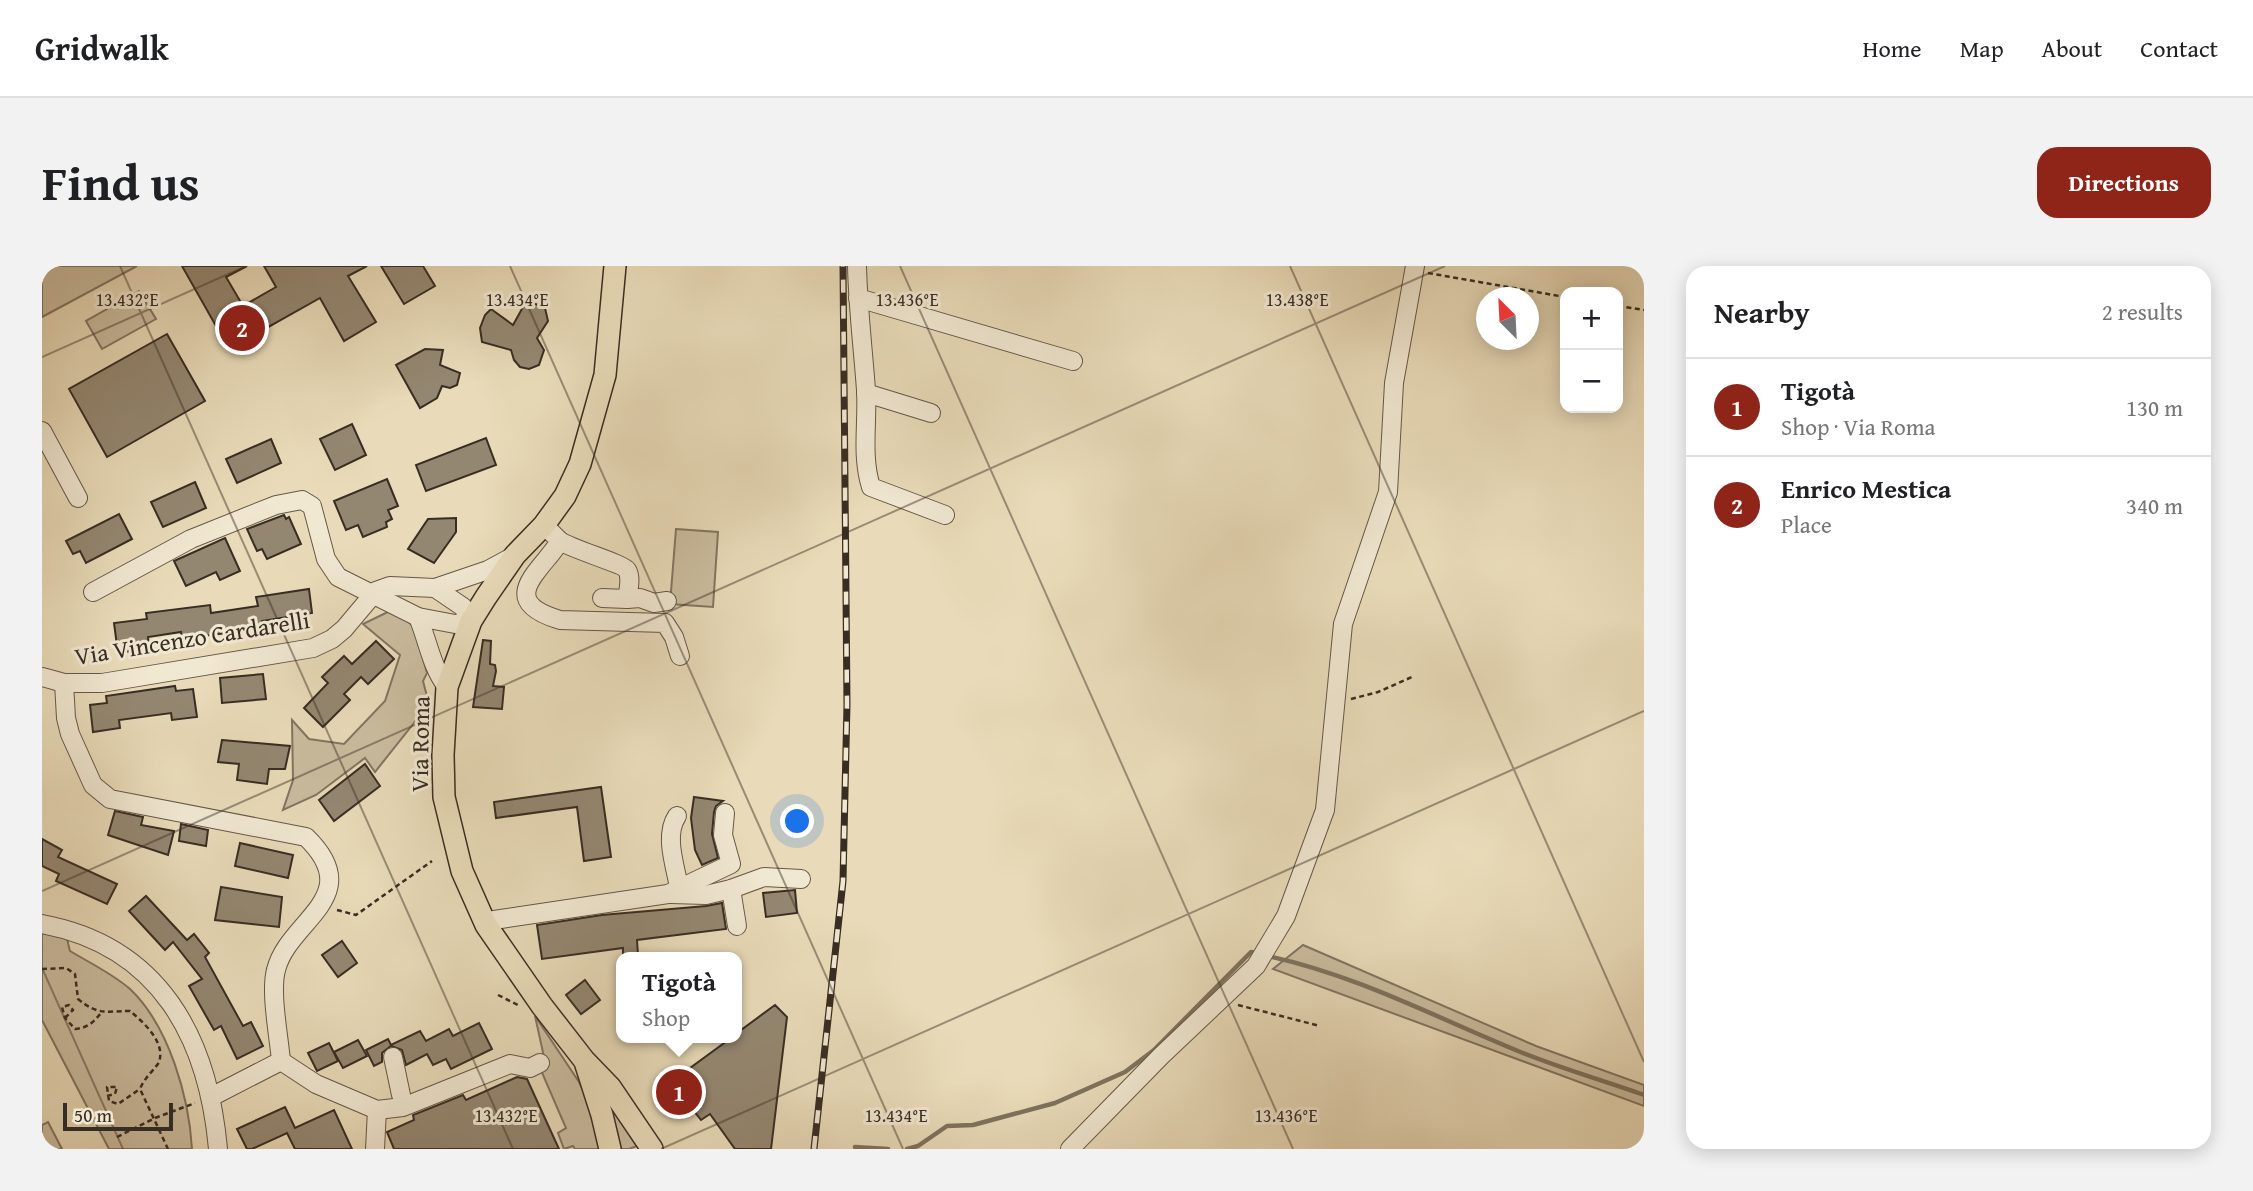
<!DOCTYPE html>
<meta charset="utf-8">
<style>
body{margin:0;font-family:"Gentium Book Plus",serif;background:#f2f2f2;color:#202124}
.controls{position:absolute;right:21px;top:21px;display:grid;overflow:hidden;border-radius:14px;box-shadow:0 4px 18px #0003}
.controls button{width:63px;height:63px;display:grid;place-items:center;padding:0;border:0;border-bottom:2px solid #e0e0e0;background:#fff;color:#202124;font:35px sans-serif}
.compass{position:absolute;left:1434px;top:21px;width:63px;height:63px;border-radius:50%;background:#fff;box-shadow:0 4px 18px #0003;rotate:336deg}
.scale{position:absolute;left:21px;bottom:18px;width:110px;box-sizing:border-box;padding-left:7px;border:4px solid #382d23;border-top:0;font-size:19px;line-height:24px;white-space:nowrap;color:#382d23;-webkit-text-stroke:5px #f1e8d2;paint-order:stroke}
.you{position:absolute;left:756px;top:556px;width:24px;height:24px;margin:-18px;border:5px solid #fff;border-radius:50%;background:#1a73e8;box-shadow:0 0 0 10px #1a73e833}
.badge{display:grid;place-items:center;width:46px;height:46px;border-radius:50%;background:#8f2418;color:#fff;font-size:23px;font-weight:700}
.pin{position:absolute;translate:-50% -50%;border:4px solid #fff;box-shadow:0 2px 7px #0006}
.popup{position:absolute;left:574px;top:686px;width:126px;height:91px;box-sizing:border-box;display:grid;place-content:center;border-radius:14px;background:#fff;filter:drop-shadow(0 2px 5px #0005);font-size:23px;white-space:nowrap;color:#757577}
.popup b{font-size:26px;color:#202124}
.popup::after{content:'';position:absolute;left:50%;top:100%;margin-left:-14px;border:14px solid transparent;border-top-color:#fff}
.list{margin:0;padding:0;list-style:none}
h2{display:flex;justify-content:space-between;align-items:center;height:91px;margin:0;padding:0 28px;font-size:30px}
h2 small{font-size:23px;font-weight:400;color:#757577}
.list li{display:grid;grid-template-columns:46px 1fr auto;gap:21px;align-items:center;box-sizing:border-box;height:98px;padding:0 28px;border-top:2px solid #e0e0e0}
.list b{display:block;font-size:26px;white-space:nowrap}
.list p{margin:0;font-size:23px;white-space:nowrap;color:#757577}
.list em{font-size:23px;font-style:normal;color:#757577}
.map{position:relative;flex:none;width:1602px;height:883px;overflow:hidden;border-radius:21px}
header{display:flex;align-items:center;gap:42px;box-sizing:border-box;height:98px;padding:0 35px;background:#fff;border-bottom:2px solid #e0e0e0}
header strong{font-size:33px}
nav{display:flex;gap:38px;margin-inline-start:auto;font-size:24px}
.intro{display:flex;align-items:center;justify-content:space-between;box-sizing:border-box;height:168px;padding:0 42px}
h1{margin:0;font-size:49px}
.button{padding:18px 32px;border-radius:21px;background:#8f2418;color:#fff;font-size:24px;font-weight:700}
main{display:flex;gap:42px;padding:0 42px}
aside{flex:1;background:#fff;border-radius:21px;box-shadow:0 4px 18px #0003}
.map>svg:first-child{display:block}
</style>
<header>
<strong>Gridwalk</strong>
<nav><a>Home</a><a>Map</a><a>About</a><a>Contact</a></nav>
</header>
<div class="intro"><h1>Find us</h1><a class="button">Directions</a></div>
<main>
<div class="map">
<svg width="1602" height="883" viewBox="0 0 1602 883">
<rect width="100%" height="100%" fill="#e9dbb9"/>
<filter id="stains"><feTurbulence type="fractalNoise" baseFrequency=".00286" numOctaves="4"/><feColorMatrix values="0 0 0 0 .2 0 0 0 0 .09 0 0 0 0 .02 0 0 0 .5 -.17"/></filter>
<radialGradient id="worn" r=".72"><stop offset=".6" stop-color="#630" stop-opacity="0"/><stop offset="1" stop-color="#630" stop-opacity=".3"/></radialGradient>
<g fill="#cbbda0" stroke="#827562" stroke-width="2">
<path d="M0 0H95L0 51Z"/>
<path d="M97 25 114 53 60 83 44 55Z"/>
<path d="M634 263 676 266 671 341 628 338Z"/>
<path d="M352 343 372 361 385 407 381 415 387 438 333 506 323 492 274 529 241 544 251 514 250 454 267 473 302 478 343 435 358 389 321 358Z"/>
<path d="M0 665 25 673 28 685C48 697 71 708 88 723 127 760 147 831 150 883H67L0 754Z"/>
<path d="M1261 679 1494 780 1602 819V840L1231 703Z"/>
<path d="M493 750 537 816 547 837 561 883H533L531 880 522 883 516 867 524 862 498 802 502 791Z"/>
<path d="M561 824 595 880 587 883H575Z"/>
<path d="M6 856 20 883H0V859Z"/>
</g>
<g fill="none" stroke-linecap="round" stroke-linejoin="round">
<g stroke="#7e725e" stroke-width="4.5">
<path d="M1226 690C1314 709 1393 751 1476 785 1517 802 1560 814 1602 829"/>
<path d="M813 881 846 883"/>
<path d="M865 883 876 880 905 860 931 859 1013 837 1083 806 1112 784 1209 686 1218 688"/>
</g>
</g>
<g fill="#948771" stroke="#382d23" stroke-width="2">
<path d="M140 0H205L184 11 201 40 234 21 222 0H325L306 10 334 56 302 75 278 32 187 83Z"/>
<path d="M339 0H381L393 20 362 38Z"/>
<path d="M491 37 503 42 506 55 495 72 502 84 497 99 487 103 478 101 472 94 469 84 440 76 438 62 443 49 449 43 471 59 481 41Z"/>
<path d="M125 68 163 135 65 191 27 123Z"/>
<path d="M383 83 401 84 398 99 418 107 415 119 408 122 400 120 395 132 378 142 354 99Z"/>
<path d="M310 158 324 189 293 204 278 173Z"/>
<path d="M444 172 454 199 384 225 374 199Z"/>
<path d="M229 173 239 197 195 217 184 193Z"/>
<path d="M345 213 356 240 346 244 350 253 344 256 345 261 321 271 316 259 304 264 292 235Z"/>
<path d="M153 216 164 242 121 261 109 236Z"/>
<path d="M77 248 90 273 44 297 38 285 31 288 24 275Z"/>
<path d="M242 249 244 253 247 251 259 278 225 293 220 283 215 285 205 263Z"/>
<path d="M414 252V266L392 297 366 283 386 253Z"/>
<path d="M183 272 198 305 178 314 174 306 144 320 132 295Z"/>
<path d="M267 323 270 347 220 355 221 362 192 366 140 373 139 366 106 371 107 382 76 387 72 357 105 353 104 347 168 339 169 347 216 340 214 331Z"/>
<path d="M441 374 449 375 448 398 453 399 454 405 451 420 462 421 460 443 431 441Z"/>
<path d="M334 375 352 393 326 418 319 411 302 428 308 434 281 461 262 442 286 417 280 411 302 390 310 398Z"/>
<path d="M221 408 224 433 180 437 178 412Z"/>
<path d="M133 420 134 425 151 423 155 451 130 454 129 447 77 454 78 462 51 466 48 439 65 437 64 430Z"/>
<path d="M180 474 248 480 243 503H227L225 518 195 514 197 498 176 496Z"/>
<path d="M323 498 338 520 292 555 277 534Z"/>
<path d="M559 521 569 591 542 595 535 541 454 552 452 536Z"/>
<path d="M652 531 681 535 674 540 672 546 670 568 676 592 660 599 653 584 649 552Z"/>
<path d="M73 545 101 551 99 559 132 565 126 589 66 569Z"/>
<path d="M139 558 166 564 164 580 137 575Z"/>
<path d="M0 573 20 584 16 591 75 618 65 638 14 615 17 608 0 600Z"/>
<path d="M198 577 251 589 246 612 193 600Z"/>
<path d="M179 621 240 631 237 661 173 654Z"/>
<path d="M753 624 755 647 724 651 721 627Z"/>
<path d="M104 630 145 674 152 668 167 687 163 691 201 760 209 756 221 780 195 793 179 760 172 764 147 720 160 713 131 676 123 684 87 645Z"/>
<path d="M680 637 684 663 595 674 596 689 581 691V682L500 693 495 659 560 649 664 640Z"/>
<path d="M300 675 315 697 296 711 280 689Z"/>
<path d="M543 714 558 734 539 748 524 729Z"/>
<path d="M733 739 745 751 729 883H693L668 848 659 854 629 816 689 772H695V767Z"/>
<path d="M437 757 450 783 409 803 404 793 391 799 385 788 364 799 360 784 349 780 340 787V796L332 800 324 784 346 773 349 779 378 765 384 775 407 763 411 770Z"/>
<path d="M316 774 325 790 301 802 292 786Z"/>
<path d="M287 777 296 795 275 805 266 787Z"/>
<path d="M475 811 485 813 517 883H352L345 866 372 854 371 849 421 829 424 834Z"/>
<path d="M243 841 253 862 292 844 310 883H253L245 867 210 883H205L195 863Z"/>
</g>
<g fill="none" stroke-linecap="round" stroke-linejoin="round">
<defs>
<g id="minor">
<path d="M815 0C816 42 821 83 824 124 826 157 819 189 829 221L903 249"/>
<path d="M816 32 1031 95"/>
<path d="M824 127 889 147"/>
<path d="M0 165 36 232"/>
<path d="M502 259 518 275C500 305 452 334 518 354L623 357 632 371 638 390"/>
<path d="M518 275C530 283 581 298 585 304 590 312 586 325 585 333L560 332"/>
<path d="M51 326 149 273 234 239 260 234 270 240 284 293 296 311 376 351 413 358 429 355 421 341 393 322"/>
<path d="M585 333 598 332 612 337 625 335"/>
<path d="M376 351C386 375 389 400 405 421"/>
<path d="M0 411 22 417H60L271 382 290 373 302 363 334 325 348 320 393 322 446 304 470 291"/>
<path d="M22 417 24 452 28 468 51 519 68 533 264 571C326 631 246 654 234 704 228 726 237 771 239 795L169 831"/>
<path d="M635 550C622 569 633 599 637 621"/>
<path d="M689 623 695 660"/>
<path d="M629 628 664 629 689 623 722 611 759 613"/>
<path d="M0 658C118 680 166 772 176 883"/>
<path d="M444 659 452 654 626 628 689 598 681 569 683 547"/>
<path d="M351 791 359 829"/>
<path d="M239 795 274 818 335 844 361 841 468 798 488 802 498 797"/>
<path d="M333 883 335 844"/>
<path d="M1028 883 1119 790 1214 700 1244 650 1283 544 1301 358 1346 226 1352 117 1373 0"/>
</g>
<g id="major">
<path d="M573 0 563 109 538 198 523 230 502 259 473 289 444 331 429 355 405 421 401 489 402 531 420 605 444 659 500 740 542 794 568 821 610 883"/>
<path d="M544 799 560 849 568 883"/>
</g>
</defs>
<use href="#minor" stroke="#645848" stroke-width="20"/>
<use href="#major" stroke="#382d23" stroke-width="24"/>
<g stroke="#382d23" stroke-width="2.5" stroke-dasharray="5 3.5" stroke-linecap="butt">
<path d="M1386 7 1523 31"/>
<path d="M1576 40 1602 44"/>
<path d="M1309 433 1336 426 1370 411"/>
<path d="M295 644 314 649 390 595"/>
<path d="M0 703 24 702 33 708 36 733C57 750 64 745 88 745 101 756 124 776 117 796 114 802 102 812 98 823L126 883"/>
<path d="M456 729 478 740"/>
<path d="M1196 739 1278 760"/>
<path d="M23 752 31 744 27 739 20 741 23 752 33 763C45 762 51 757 59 747"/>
<path d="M65 830 73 828 75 821H65L67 835 76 838 98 823"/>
<path d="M75 871 113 852 153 837"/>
</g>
<use href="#minor" stroke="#f1e8d2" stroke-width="18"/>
<use href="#major" stroke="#e9dbb9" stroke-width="21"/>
<defs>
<path id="rail" d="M772 883 801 615 805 438 801 0"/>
</defs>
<use href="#rail" stroke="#382d23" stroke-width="7"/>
<use href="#rail" stroke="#f1e8d2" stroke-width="4.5" stroke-dasharray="13" stroke-linecap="butt"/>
</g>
<path fill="none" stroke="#382d23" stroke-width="2" stroke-opacity="0.45" d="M78 0 471 883M468 0 861 883M858 0 1251 883M1248 0 1602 796M0 91 204 0M0 625 1403 0M0 702 81 883M619 883 1602 445"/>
<g text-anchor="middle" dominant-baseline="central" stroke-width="6" stroke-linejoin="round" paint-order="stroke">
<g font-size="24" fill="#382d23" stroke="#f1e8d2">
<text transform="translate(150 372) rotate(-9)">Via Vincenzo Cardarelli</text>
<text transform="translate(378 478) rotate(-89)">Via Roma</text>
</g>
</g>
<g font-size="18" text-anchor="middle" fill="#382d23" stroke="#f1e8d2" stroke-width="6" stroke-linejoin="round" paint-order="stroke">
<text x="865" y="40">13.436°E</text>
<text x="85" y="40">13.432°E</text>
<text x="475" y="40">13.434°E</text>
<text x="1255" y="40">13.438°E</text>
<text x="464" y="856">13.432°E</text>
<text x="854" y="856">13.434°E</text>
<text x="1244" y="856">13.436°E</text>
</g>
<rect width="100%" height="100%" filter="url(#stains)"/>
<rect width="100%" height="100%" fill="url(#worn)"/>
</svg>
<div class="controls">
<button>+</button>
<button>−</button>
</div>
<svg class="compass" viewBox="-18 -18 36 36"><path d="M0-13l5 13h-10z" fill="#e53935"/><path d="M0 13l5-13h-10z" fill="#757577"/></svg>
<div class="scale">50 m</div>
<div class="you"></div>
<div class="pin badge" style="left:637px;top:826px">1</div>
<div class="popup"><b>Tigotà</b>Shop</div>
<div class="pin badge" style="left:200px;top:62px">2</div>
</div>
<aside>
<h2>Nearby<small>2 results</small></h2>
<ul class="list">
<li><span class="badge">1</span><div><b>Tigotà</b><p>Shop · Via Roma</p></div><em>130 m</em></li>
<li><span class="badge">2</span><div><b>Enrico Mestica</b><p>Place</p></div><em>340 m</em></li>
</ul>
</aside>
</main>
